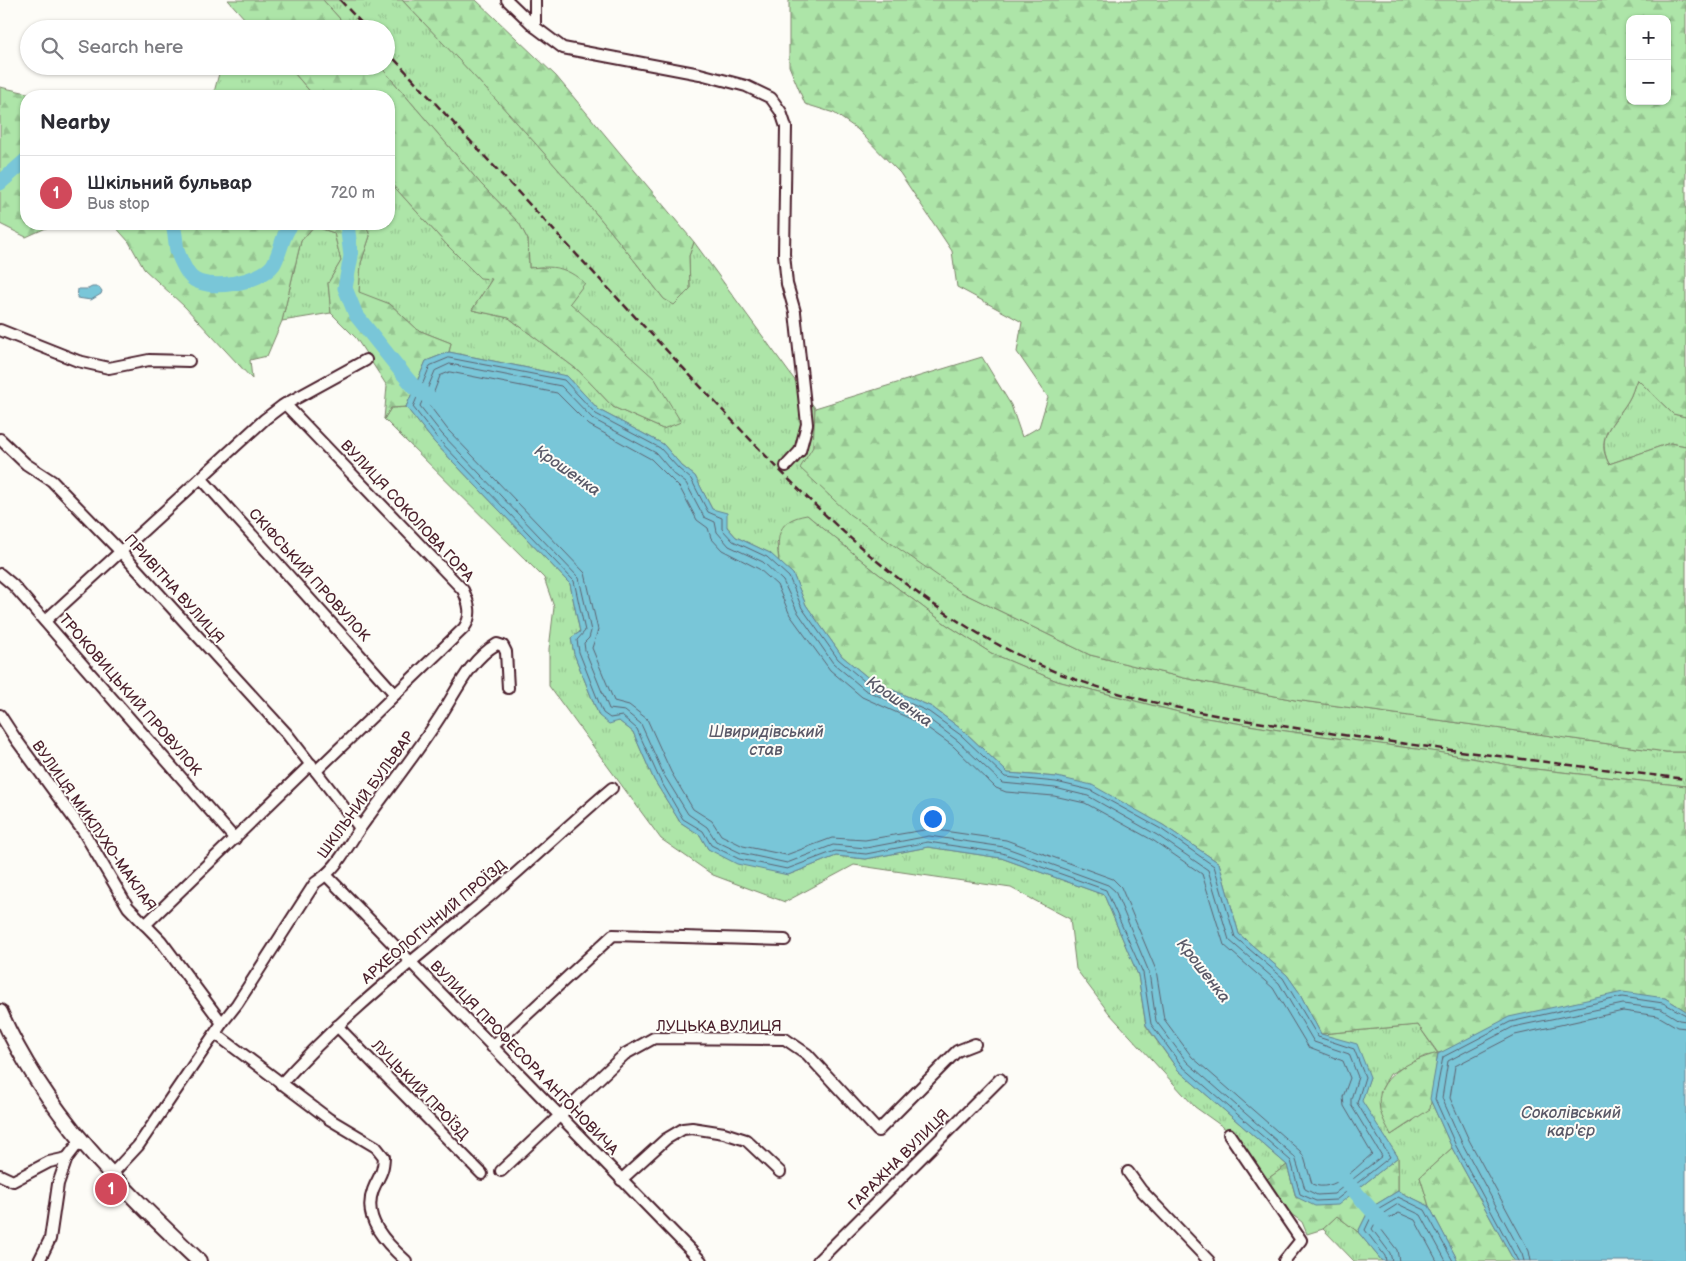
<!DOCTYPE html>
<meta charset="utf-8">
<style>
body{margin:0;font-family:"Balsamiq Sans",sans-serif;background:#f2f2f3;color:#2b2b33}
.controls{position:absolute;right:15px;top:15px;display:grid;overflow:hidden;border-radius:10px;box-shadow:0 1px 4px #0004}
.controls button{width:45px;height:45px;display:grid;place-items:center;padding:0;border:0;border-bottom:1px solid #e1e1e2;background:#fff;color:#2b2b33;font:25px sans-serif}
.you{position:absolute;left:932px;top:818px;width:18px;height:18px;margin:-12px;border:4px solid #fff;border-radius:50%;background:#1a73e8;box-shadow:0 0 0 8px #1a73e833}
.badge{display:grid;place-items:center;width:32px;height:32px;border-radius:50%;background:#d1495b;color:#fff;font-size:16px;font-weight:700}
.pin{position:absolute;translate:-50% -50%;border:2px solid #fff;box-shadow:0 1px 5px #0006}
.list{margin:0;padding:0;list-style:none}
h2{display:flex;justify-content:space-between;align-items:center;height:65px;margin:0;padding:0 20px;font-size:21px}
h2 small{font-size:16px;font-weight:400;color:#7c7c81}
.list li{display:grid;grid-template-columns:32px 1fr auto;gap:15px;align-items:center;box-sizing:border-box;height:75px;padding:0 20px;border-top:1px solid #e1e1e2}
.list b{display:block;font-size:19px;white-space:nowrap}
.list p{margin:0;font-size:16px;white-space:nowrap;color:#7c7c81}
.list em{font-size:16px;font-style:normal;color:#7c7c81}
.icon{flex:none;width:28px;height:28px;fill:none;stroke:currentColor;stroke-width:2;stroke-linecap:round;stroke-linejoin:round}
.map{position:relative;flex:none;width:1686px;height:1261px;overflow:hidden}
.search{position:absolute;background:#fff;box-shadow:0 1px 4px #0004;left:20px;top:20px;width:375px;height:55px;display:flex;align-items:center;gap:12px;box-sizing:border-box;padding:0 18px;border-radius:28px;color:#7c7c81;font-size:19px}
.panel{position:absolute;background:#fff;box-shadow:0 1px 4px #0004;left:20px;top:90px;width:375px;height:140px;border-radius:20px}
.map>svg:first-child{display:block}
</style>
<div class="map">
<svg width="1686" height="1261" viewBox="0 0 1686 1261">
<defs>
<pattern id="grass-tufts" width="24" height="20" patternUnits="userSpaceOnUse" patternTransform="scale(1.25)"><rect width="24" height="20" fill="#ade5a8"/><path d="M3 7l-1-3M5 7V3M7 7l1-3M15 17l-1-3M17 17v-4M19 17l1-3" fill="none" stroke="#96c491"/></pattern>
<pattern id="forest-firs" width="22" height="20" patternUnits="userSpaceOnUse" patternTransform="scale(1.25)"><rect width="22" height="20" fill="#ade5a8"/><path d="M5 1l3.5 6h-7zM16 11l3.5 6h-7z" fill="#96c491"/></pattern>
</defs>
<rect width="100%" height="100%" fill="#fdfcf7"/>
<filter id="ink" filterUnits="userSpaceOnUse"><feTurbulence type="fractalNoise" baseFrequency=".02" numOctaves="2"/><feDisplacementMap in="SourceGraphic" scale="10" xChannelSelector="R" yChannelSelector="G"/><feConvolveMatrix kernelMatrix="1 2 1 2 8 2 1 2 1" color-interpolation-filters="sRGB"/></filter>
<g filter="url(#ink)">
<g fill="url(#grass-tufts)" stroke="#7c826a">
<path d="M323 0H402C494 95 584 193 664 299L690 289 689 256 694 242 815 408 813 447 909 553 961 592 1090 655 1184 678 1295 700 1666 752H1686V786L1526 768 1438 752 1279 730 1194 716 1057 681 991 653 947 625 876 572 807 515 777 543 779 562 770 553 736 537 712 509 695 476 682 466 663 444 599 410 567 376 449 352 451 343 418 330 390 304 359 293 361 263 370 236 365 224H389V181L446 244 480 277 492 279 472 310 509 318 579 371 613 407 663 429 620 349 569 303 584 283 542 267 529 268 528 240 519 223 480 183 380 66H386V29H349Z"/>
<path d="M221 66H288L314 96H213Z"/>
<path d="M314 226 334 233 341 261 328 283 331 313 282 321 301 241Z"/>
<path d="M1637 379 1673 414 1686 417V446L1670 443 1609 464C1595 434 1614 425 1628 401 1632 395 1634 386 1637 379Z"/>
<path d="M406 407 434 442 570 584 580 632 571 638 574 654 599 716 619 721 633 732 654 780 680 822 700 835 708 849 788 875 836 856 866 859 928 847 1001 858 1104 895 1138 975 1146 1026 1178 1070 1287 1165 1266 1180 1230 1132 1195 1107 1109 1013 1076 969 1070 919 1011 888 854 865 785 902 713 875 661 839 549 686V649L554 607 544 578 384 419 391 408Z"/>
<path d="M1418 1025 1438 1054 1425 1056 1390 1074 1380 1092 1391 1135 1413 1121 1430 1099 1452 1148 1420 1177 1429 1206 1398 1191V1157L1361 1101 1370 1077 1321 1034Z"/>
<path d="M1337 1216 1358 1232 1382 1261H1354L1323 1229Z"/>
</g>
<g fill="url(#forest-firs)" stroke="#7c826a" fill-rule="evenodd">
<path d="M228 0H323L349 29H254Z"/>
<path d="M402 0H476L556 76 694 242 689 256 690 289 674 305 664 299C584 193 494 96 402 0Z"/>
<path d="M789 0H1686V417L1673 414 1637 379C1634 386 1632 395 1628 401 1614 424 1594 436 1609 464L1670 443 1686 446V752H1666L1295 700 1184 678 1090 655 961 592 849 514 800 468 813 447 815 408 982 357 1011 405 1022 437 1039 427 1048 397 1017 352 1022 322 957 287 952 251 900 173 857 129 834 113 805 104 789 66ZM1630 19H1667V101H1630Z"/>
<path d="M288 66H380L480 183 519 223 528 240 529 268C555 266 564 266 585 283L570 303 655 379 681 422 663 429 613 407 579 371 509 318 472 310 492 279 480 278 446 244 389 181V96H314Z"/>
<path d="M0 87 41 96H26V224H55L26 237 0 224Z"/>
<path d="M113 224H365L370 236 361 263 359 292 390 304 418 330 451 343 449 352 426 361 406 407 391 408 384 419 387 386 356 338 331 313 328 283 341 261 334 233 314 226 301 241 282 321 267 356 250 360 252 379 185 307 144 269 129 242Z"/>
<path d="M807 515 876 572 947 625 991 653 1057 681 1194 716 1279 730 1438 752 1526 768 1686 786V1011L1665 998 1438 1053 1430 1109 1391 1135C1388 1128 1382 1119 1380 1110 1373 1077 1411 1060 1438 1053L1418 1025 1321 1034 1299 992 1287 975 1239 934 1219 863 1163 825 1057 777 1008 773 965 732 932 707 872 681 842 656 806 605 793 574 779 562C777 535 777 520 807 515Z"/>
<path d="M1452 1148 1514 1261H1458L1429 1206 1420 1177Z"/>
<path d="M1398 1157V1191L1370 1208 1358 1232 1337 1216 1323 1229 1307 1234 1302 1222 1291 1214 1266 1180 1287 1165 1296 1198 1354 1192Z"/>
</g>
<g fill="#79c6d8" stroke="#668393">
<path d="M92 287H99L102 291 101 294 91 300 77 298 78 289H88Z"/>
<path d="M449 352 567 376 599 410 663 444 682 466 695 476 712 509 727 513V527L736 537 770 553 793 574 806 605 842 656 872 681 932 707 965 732 1008 773 1057 777 1092 785 1163 825 1219 863 1239 934 1287 975 1299 992 1321 1034 1357 1044 1370 1077 1362 1101 1398 1157 1338 1205 1315 1206 1296 1197 1287 1165 1178 1070 1146 1025 1138 975 1104 895 1001 858 928 847 866 859 836 856 788 875 737 864 708 849 700 835 680 822 654 780 633 732 619 721 609 724 599 716 574 654 571 638 580 632 570 584 434 442 406 407 426 361Z"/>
<path d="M1623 992 1665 998 1686 1011V1261H1514L1452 1148 1430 1099 1438 1054 1509 1017Z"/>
<path d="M1398 1191 1429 1206 1458 1261H1382L1358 1232 1370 1208Z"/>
</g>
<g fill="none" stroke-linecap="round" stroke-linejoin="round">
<g stroke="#5d6270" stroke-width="1">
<path d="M449 358 564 380 596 414 660 448 679 469 691 479 708 512 722 518V529L733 541 767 557 789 577 802 608 838 659 869 685 929 712 962 736 1005 777 1056 782 1090 790 1161 829 1214 866 1235 937 1283 978 1318 1037 1354 1049 1365 1077 1357 1103 1390 1157 1336 1200 1316 1201 1300 1194 1291 1161 1182 1066 1151 1024 1143 973 1106 890 1002 853 928 842 866 854 835 851 787 869 739 859 711 845 703 831 683 819 659 778 637 729 622 716 610 718 603 713 579 652 577 640 585 631 574 581 438 439 413 407 430 366Z"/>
<path d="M450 364 561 386 593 419 656 453 674 474 686 483 704 517 715 522 717 532 729 546 763 562 783 581 797 611 833 663 865 690 926 717 958 741 1002 783 1055 788 1088 796 1157 835 1208 870 1229 940 1279 983 1314 1042 1349 1054 1358 1077 1351 1099V1105L1382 1156 1334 1194 1317 1195 1305 1189 1295 1157 1187 1062 1156 1021 1149 972 1115 891 1108 885 1004 847 929 836 866 848 833 845 787 863 741 853 716 841 707 827 688 814 664 775 641 724 625 711 609 709 585 650 584 643 589 638 591 631 579 578 442 434 420 406 435 371Z"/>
<path d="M450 372 557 393 589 425 651 459 680 488 697 520 708 528 711 538 722 550 759 569 777 585 790 615 830 670 862 697 922 724 953 746 996 788 1006 792 1054 796 1085 803 1154 841 1202 874 1224 945 1273 988 1309 1048 1343 1061 1350 1078 1343 1097 1344 1106 1372 1154C1356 1167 1334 1194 1312 1184L1304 1157 1300 1151 1192 1057 1164 1019 1156 970 1121 887 1113 879 1006 840 930 829 865 840 832 838 786 855 743 846 721 835 712 821 693 809 671 772 647 719 629 705 614 701 592 648 598 630 585 573 448 430 429 405 440 376Z"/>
<path d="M1386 1261 1385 1256 1365 1230 1374 1211 1398 1197 1425 1210 1453 1261"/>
<path d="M1392 1261 1390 1253 1372 1229 1379 1216 1398 1204 1421 1215 1446 1261"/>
<path d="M1399 1261 1397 1250 1381 1229 1384 1221 1399 1213 1415 1220 1437 1261"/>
<path d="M1518 1261 1456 1146 1435 1099 1443 1057 1510 1022 1622 997 1663 1003 1686 1015"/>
<path d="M1524 1261 1522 1254 1462 1143 1442 1098 1448 1061 1513 1027 1623 1004 1661 1009 1679 1020 1686 1021"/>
<path d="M1531 1261 1529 1251 1469 1140 1450 1098 1455 1066 1515 1035 1623 1011 1658 1016 1677 1027 1686 1028"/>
</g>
<g stroke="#79c6d8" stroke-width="15">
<path d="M0 183 26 160"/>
<path d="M172 224C176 232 175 241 177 250 179 257 186 272 191 277 207 293 261 282 273 265 281 253 282 233 292 224"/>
<path d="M347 224 351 256 345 288 356 315 404 375 415 388 430 398"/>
<path d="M1342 1177 1383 1223"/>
</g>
<defs>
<g id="street">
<path d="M507 0 535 27 563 48 700 74 746 86 771 98 781 112 786 127 784 254 787 284 795 312 807 424 800 451 786 466"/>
<path d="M535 27V0"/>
<path d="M0 330 78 361 109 368 149 360 189 361"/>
<path d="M285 404 463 590C469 603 473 615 464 628L316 771"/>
<path d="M0 439 26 464 52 481 120 551 287 734 360 828"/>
<path d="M201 478 394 693"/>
<path d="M0 574 13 585 235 839"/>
<path d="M45 621 265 419 282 406 366 360"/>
<path d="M0 715 15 738 83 831 128 907 161 941 222 1023"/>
<path d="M326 875 701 1261"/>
<path d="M145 925 311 764"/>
<path d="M337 1026 482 1174"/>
<path d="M216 1034 329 1119 376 1147 384 1157C383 1175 379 1175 373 1190 362 1219 386 1243 406 1261"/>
<path d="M492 1047 613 935 785 940"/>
<path d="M281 1084C342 1015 414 960 484 901 527 865 568 825 612 788"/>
<path d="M1229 1134 1301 1240 1284 1261"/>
<path d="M501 1171 625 1054 654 1038 785 1039 807 1054 878 1131 957 1051 975 1044"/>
<path d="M1128 1172 1141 1190 1209 1261"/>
<path d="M0 1175 13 1181 49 1162 67 1158"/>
<path d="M111 1175 138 1146 222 1023 237 1004 315 883C339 867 345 849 361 827 388 789 418 752 443 712 458 688 471 659 497 644L503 646 506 652 508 688"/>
<path d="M621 1180 666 1139 683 1129 692 1128 724 1133 746 1140 780 1172"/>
<path d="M39 1261 50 1239 58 1184 67 1158 80 1141"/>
<path d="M818 1261 1000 1079"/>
</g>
<path id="secondary" d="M0 1012C45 1114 120 1186 199 1261"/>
</defs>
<use href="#street" stroke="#4a1f2b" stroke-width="14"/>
<use href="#secondary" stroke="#4a1f2b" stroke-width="18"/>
<use href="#street" stroke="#fdfcf7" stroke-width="10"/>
<use href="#secondary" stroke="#fdfcf7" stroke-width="14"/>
<g stroke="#4a1f2b" stroke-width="2.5" stroke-dasharray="8 4" stroke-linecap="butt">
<path d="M340 0 367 29"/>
<path d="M386 50C480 152 575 253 670 354 786 477 899 610 1061 674 1149 708 1243 720 1336 734 1452 751 1569 765 1686 779"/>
</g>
</g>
</g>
<g text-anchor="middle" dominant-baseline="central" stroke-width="4" stroke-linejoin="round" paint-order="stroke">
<g font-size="15" fill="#4a1f2b" stroke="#fdfcf7">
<text transform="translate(407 511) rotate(47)">ВУЛИЦЯ СОКОЛОВА ГОРА</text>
<text transform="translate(309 575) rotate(48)">СКІФСЬКИЙ ПРОВУЛОК</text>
<text transform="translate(174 589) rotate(48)">ПРИВІТНА ВУЛИЦЯ</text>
<text transform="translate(130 695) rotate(49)">ТРОКОВИЦЬКИЙ ПРОВУЛОК</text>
<text transform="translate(366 795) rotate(-54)">ШКІЛЬНИЙ БУЛЬВАР</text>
<text transform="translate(94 826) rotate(55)">ВУЛИЦЯ МИКЛУХО-МАКЛАЯ</text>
<text transform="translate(434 922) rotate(-40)">АРХЕОЛОГІЧНИЙ ПРОЇЗД</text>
<text x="719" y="1026">ЛУЦЬКА ВУЛИЦЯ</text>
<text transform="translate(524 1058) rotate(46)">ВУЛИЦЯ ПРОФЕСОРА АНТОНОВИЧА</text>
<text transform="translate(420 1090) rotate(46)">ЛУЦЬКИЙ ПРОЇЗД</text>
<text transform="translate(899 1160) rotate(-45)">ГАРАЖНА ВУЛИЦЯ</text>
</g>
<g font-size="16" font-style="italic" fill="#5a5968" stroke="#fdfcf7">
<text transform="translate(567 471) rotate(35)">Крошенка</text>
<text transform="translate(899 702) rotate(35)">Крошенка</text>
<text x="766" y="732">Швиридівський<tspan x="766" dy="18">став</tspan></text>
<text transform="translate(1203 971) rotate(52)">Крошенка</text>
<text x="1571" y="1113">Соколівський<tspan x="1571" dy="18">кар'єр</tspan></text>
</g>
</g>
</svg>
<div class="controls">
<button>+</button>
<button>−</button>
</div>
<div class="you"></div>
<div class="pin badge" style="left:111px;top:1189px">1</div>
<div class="search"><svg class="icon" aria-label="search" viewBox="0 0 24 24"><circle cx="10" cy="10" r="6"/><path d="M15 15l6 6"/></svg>Search here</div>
<section class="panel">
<h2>Nearby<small></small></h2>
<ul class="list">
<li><span class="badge">1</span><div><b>Шкільний бульвар</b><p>Bus stop</p></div><em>720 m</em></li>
</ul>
</section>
</div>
